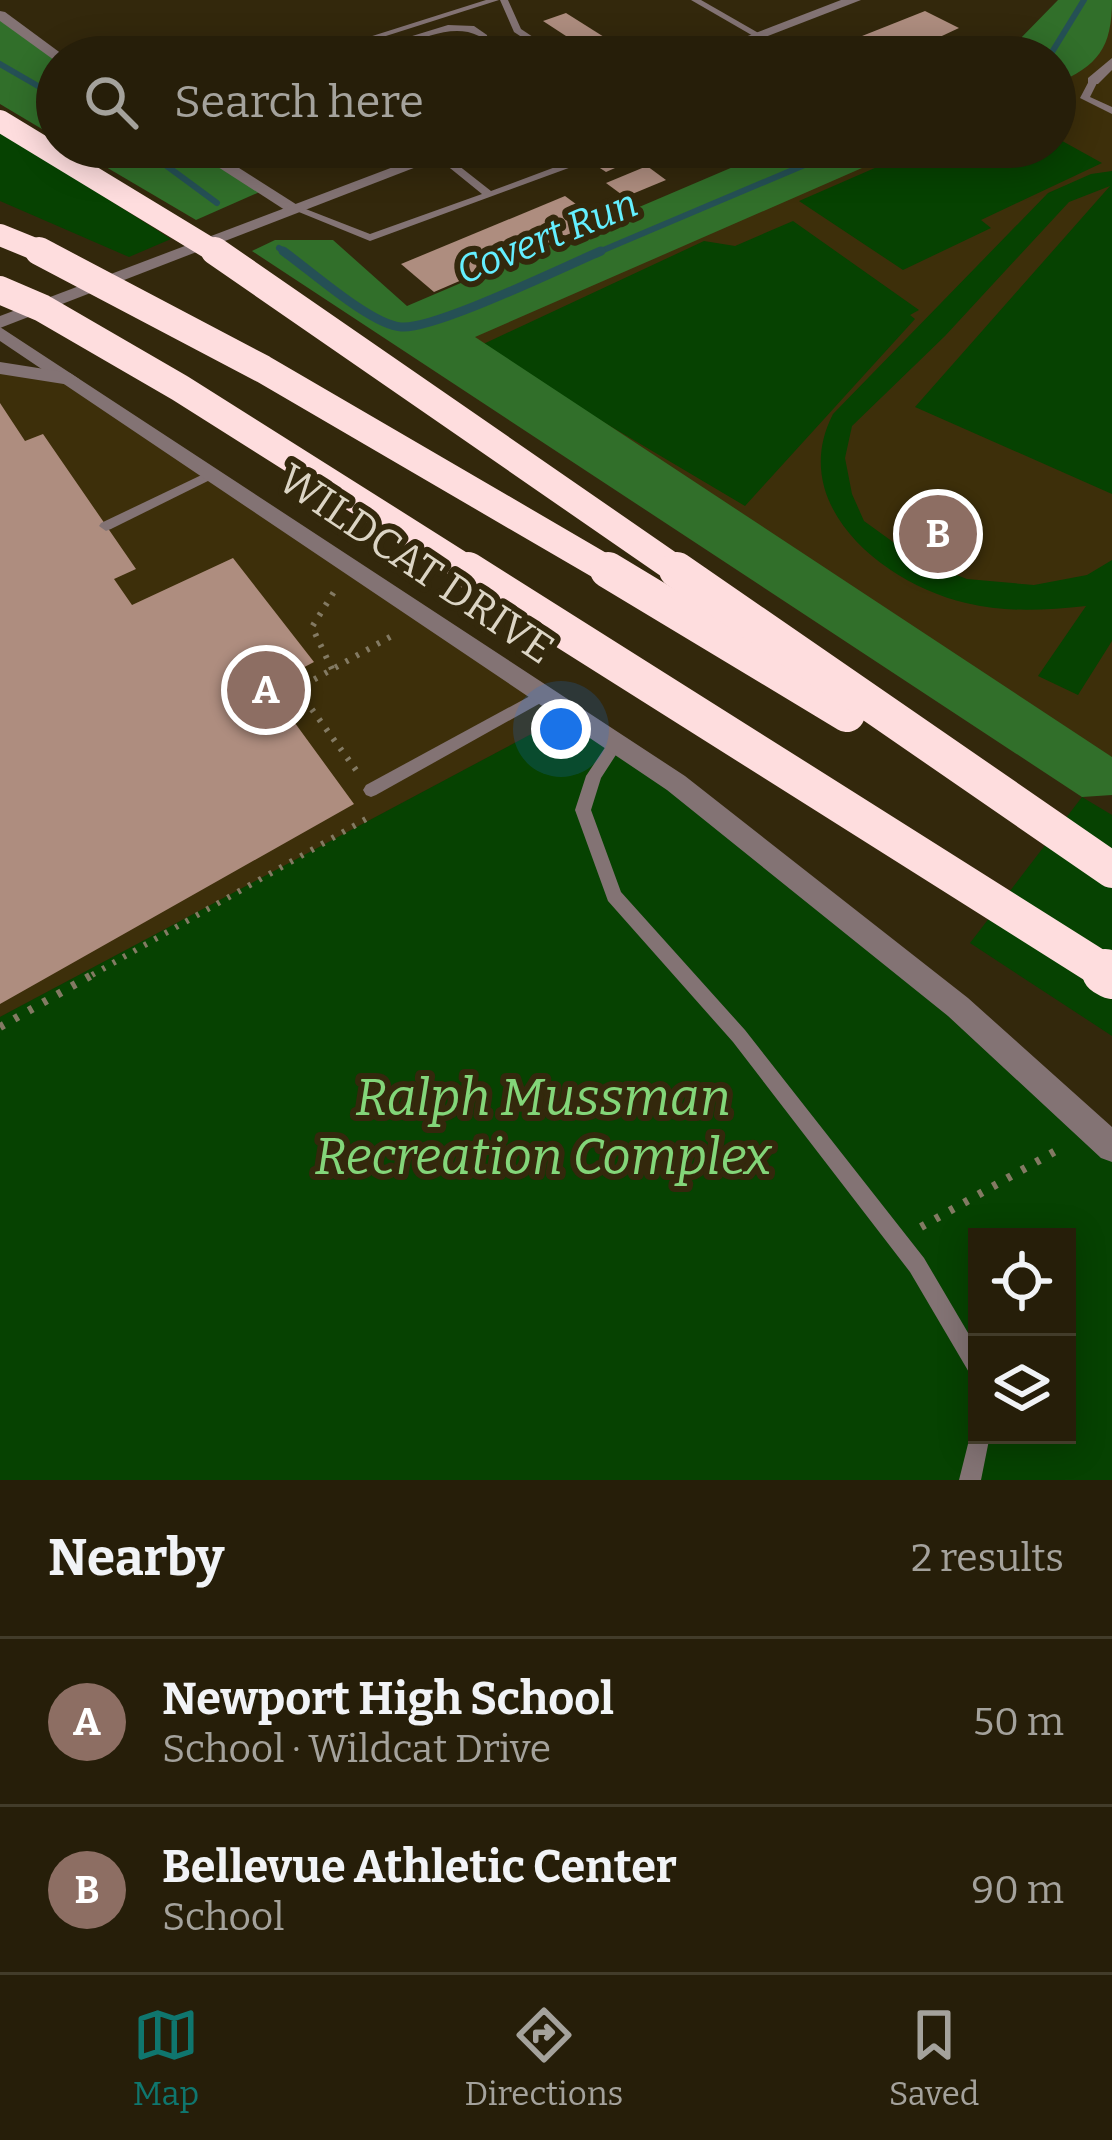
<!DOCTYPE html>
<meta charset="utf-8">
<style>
body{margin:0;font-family:Bitter,serif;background:#2e2712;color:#f1f3f6}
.controls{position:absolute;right:36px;bottom:36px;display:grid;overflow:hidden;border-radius:0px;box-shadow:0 6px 30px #0003}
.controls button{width:108px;height:108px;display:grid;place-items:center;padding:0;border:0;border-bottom:3px solid #423c2a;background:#261e09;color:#f1f3f6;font:60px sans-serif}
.you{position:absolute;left:561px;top:729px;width:42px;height:42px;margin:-30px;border:9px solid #fff;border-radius:50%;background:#1a73e8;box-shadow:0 0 0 18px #1a73e833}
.badge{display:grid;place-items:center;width:78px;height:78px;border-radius:50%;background:#0f766e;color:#fff;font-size:39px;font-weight:700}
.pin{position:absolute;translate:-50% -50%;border:6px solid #fff;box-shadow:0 3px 12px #0006}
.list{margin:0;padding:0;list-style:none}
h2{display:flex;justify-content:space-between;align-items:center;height:156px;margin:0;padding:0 48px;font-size:51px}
h2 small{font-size:39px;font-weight:400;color:#a4a29c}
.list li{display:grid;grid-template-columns:78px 1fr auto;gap:36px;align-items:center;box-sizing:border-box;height:168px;padding:0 48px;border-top:3px solid #423c2a}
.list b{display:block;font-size:45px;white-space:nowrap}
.list p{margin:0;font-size:39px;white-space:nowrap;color:#a4a29c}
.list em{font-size:39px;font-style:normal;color:#a4a29c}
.icon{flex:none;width:66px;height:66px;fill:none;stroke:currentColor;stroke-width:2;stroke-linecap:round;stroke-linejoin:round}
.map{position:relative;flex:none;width:1112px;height:1480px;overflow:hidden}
.search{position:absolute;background:#261e09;box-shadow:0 6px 30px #0003;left:36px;right:36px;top:36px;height:132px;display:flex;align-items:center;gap:30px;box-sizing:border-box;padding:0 42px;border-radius:66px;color:#a4a29c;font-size:45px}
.sheet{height:492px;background:#261e09}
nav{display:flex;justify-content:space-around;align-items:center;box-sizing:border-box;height:168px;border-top:3px solid #423c2a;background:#261e09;font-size:33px;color:#a4a29c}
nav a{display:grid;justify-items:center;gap:6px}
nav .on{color:#0f766e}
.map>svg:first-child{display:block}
</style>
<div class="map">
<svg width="1112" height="1480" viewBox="0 0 1112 1480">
<rect width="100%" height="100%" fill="#33280c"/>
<g fill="#3d2f0a">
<path d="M1112 0V758L416 310 797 147H1055V57Z"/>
<path d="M0 368 70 379 569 714 0 1017Z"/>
</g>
<g fill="#064201" fill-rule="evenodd">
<path d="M0 131 171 239 129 257 0 201Z"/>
<path d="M1055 137 1102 163 981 220 991 228 903 270 799 201 923 147H1055Z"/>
<path d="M1112 171V494L915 407 1110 186 1069 202 945 336 852 426 845 458 852 494 864 521 918 560 967 579 1034 585 1087 575 1112 560V641L1078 695 1038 676 1086 606C1046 610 1006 613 966 603 884 584 786 505 833 414L1048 193 1091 174Z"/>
<path d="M793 221 919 310 910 315 915 319 745 506 477 347 704 241 735 246Z"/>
<path d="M569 714 676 783 1112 1147V1480H0V1017ZM977 1237H1067V1435H977Z"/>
<path d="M1082 797 1112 815V1036L970 943Z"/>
</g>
<g fill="#316f2a">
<path d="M1058 0H1112C1112 48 1098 66 1055 84V57H991L1010 49Z"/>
<path d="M0 15 57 57V138L0 104Z"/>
<path d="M72 147H195L264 190 196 220Z"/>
<path d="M780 147H910L475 337 1112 757V795L1082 797 252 251 275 240H333L407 306Z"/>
</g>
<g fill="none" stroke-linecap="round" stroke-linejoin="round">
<g stroke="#255055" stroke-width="6">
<path d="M1049 57 1084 0"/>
<path d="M0 64 57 97"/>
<path d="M141 147 217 203"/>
<path d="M279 248 288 254"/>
<path d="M594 254 847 147"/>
</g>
<path stroke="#255055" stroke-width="9" d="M283 251C310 270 371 325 401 327 434 330 563 267 601 251"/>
</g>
<g fill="#ae8d7f">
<path d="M925 11 959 28 897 57 857 38Z"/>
<path d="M566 13 612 42 589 51 543 21Z"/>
<path d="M612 147 633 160 606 172 571 149Z"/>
<path d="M647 166 666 180 625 197 606 183Z"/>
<path d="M565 196 599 221 434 292 401 264Z"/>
<path d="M0 403 25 441 43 434 136 569 114 579 132 605 233 558 314 662 268 686 354 804 0 1004Z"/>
</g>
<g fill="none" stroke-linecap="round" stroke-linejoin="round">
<g stroke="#837a63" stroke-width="6" stroke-dasharray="3 9" stroke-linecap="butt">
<path d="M332 669 312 627 337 587"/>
<path d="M356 770 297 689 397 633"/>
<path d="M92 975 373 815"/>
</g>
<g stroke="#837a63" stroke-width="8" stroke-dasharray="4.5 12" stroke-linecap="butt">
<path d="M0 1027 97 972"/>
<path d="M921 1227 1061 1148"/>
</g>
<g fill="#837374" fill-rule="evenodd">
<path d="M486 0H499L320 57H306Z"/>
<path d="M500 0H508L521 29 563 57H552L514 32Z"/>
<path d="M691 0H701L762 35 755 37Z"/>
<path d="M448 25 474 26 487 35 489 50 501 56 492 57 482 53 479 36C454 24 429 37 404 44L405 57H395L396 41Z"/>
<path d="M1090 79 1098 81 1090 97 1112 107V114L1080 98Z"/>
<path d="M424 147H435L491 191 566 163 544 147H556L575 160 612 147H626L370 241 289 208 298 206 370 234 482 194Z"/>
<path d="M697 147H710L725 154 739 149 744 152 724 160Z"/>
<path d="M212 470 218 474 216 477 111 529 106 531 99 526 101 523Z"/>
<path d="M541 690 546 692 548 696 546 700 376 795 371 797 366 795 363 790 366 785Z"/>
<path d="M615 738 620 740 623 744 601 778 591 810 621 892 745 1030 924 1258 977 1348V1377L970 1374 910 1272 733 1042 608 901 575 810 586 776 610 740Z"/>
<path d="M977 1425V1435H990L981 1480H959L972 1428Z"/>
</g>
<g fill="#837374" fill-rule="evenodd">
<path d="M0 11 5 12 66 57 54 60 0 21Z"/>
<path d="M1112 58V70L1098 84H1088V78Z"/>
<path d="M187 147H206L302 208 288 212Z"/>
<path d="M0 327 685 776 968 998 1112 1127V1162L1101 1158 948 1016 667 790 0 341Z"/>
</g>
<g fill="#837374" fill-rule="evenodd">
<path d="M841 0H861L713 57H693Z"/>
<path d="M446 147H468L0 328V316Z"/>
<path d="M0 362 70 373 79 379 70 385 0 374Z"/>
</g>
<g stroke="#feddde" stroke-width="22">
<path d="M0 121 219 254"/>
<path d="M0 235 47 254"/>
</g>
<g stroke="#feddde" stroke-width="28">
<path d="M39 251 263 369 613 573"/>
<path d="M215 251 681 573"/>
<path d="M0 290 42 308 180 388 473 573"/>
</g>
<g stroke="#feddde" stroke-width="36">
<path d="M468 570 1110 975"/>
<path d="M608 570 847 714"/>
<path d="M677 570 1112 870"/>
</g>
<path stroke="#feddde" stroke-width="46" d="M1105 972 1112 976"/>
</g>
<g text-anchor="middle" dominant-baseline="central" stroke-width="12" stroke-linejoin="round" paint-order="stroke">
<g font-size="39" font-style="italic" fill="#64efff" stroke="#33280c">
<text transform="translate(547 237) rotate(-22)">Covert Run</text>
</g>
<g font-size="42" fill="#dcd5c5" stroke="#33280c">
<text transform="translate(416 564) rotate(34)">WILDCAT DRIVE</text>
</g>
<g font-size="51" font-style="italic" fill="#83d679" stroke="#33280c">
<text x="543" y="1098">Ralph Mussman<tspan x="543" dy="59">Recreation Complex</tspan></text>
</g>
</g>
</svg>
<div class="controls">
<button><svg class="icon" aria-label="locate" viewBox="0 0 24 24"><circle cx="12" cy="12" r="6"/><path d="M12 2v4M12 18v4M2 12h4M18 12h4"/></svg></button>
<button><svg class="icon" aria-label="layers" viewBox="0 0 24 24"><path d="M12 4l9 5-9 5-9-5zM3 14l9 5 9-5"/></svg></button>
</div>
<div class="you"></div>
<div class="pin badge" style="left:266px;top:690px;background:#8d6e63">A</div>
<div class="pin badge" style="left:938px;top:534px;background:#8d6e63">B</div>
<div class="search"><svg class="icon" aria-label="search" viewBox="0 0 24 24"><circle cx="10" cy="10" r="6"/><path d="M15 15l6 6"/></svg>Search here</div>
</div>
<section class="sheet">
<h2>Nearby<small>2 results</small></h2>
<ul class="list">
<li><span class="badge" style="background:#8d6e63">A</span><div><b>Newport High School</b><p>School · Wildcat Drive</p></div><em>50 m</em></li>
<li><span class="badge" style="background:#8d6e63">B</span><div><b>Bellevue Athletic Center</b><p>School</p></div><em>90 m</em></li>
</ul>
</section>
<nav>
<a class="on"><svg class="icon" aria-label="map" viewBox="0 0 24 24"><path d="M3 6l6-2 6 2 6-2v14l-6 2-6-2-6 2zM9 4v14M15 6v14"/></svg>Map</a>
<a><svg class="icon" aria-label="directions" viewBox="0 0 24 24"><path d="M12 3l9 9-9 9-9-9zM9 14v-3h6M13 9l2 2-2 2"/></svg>Directions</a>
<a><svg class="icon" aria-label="saved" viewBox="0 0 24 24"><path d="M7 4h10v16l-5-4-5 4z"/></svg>Saved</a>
</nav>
